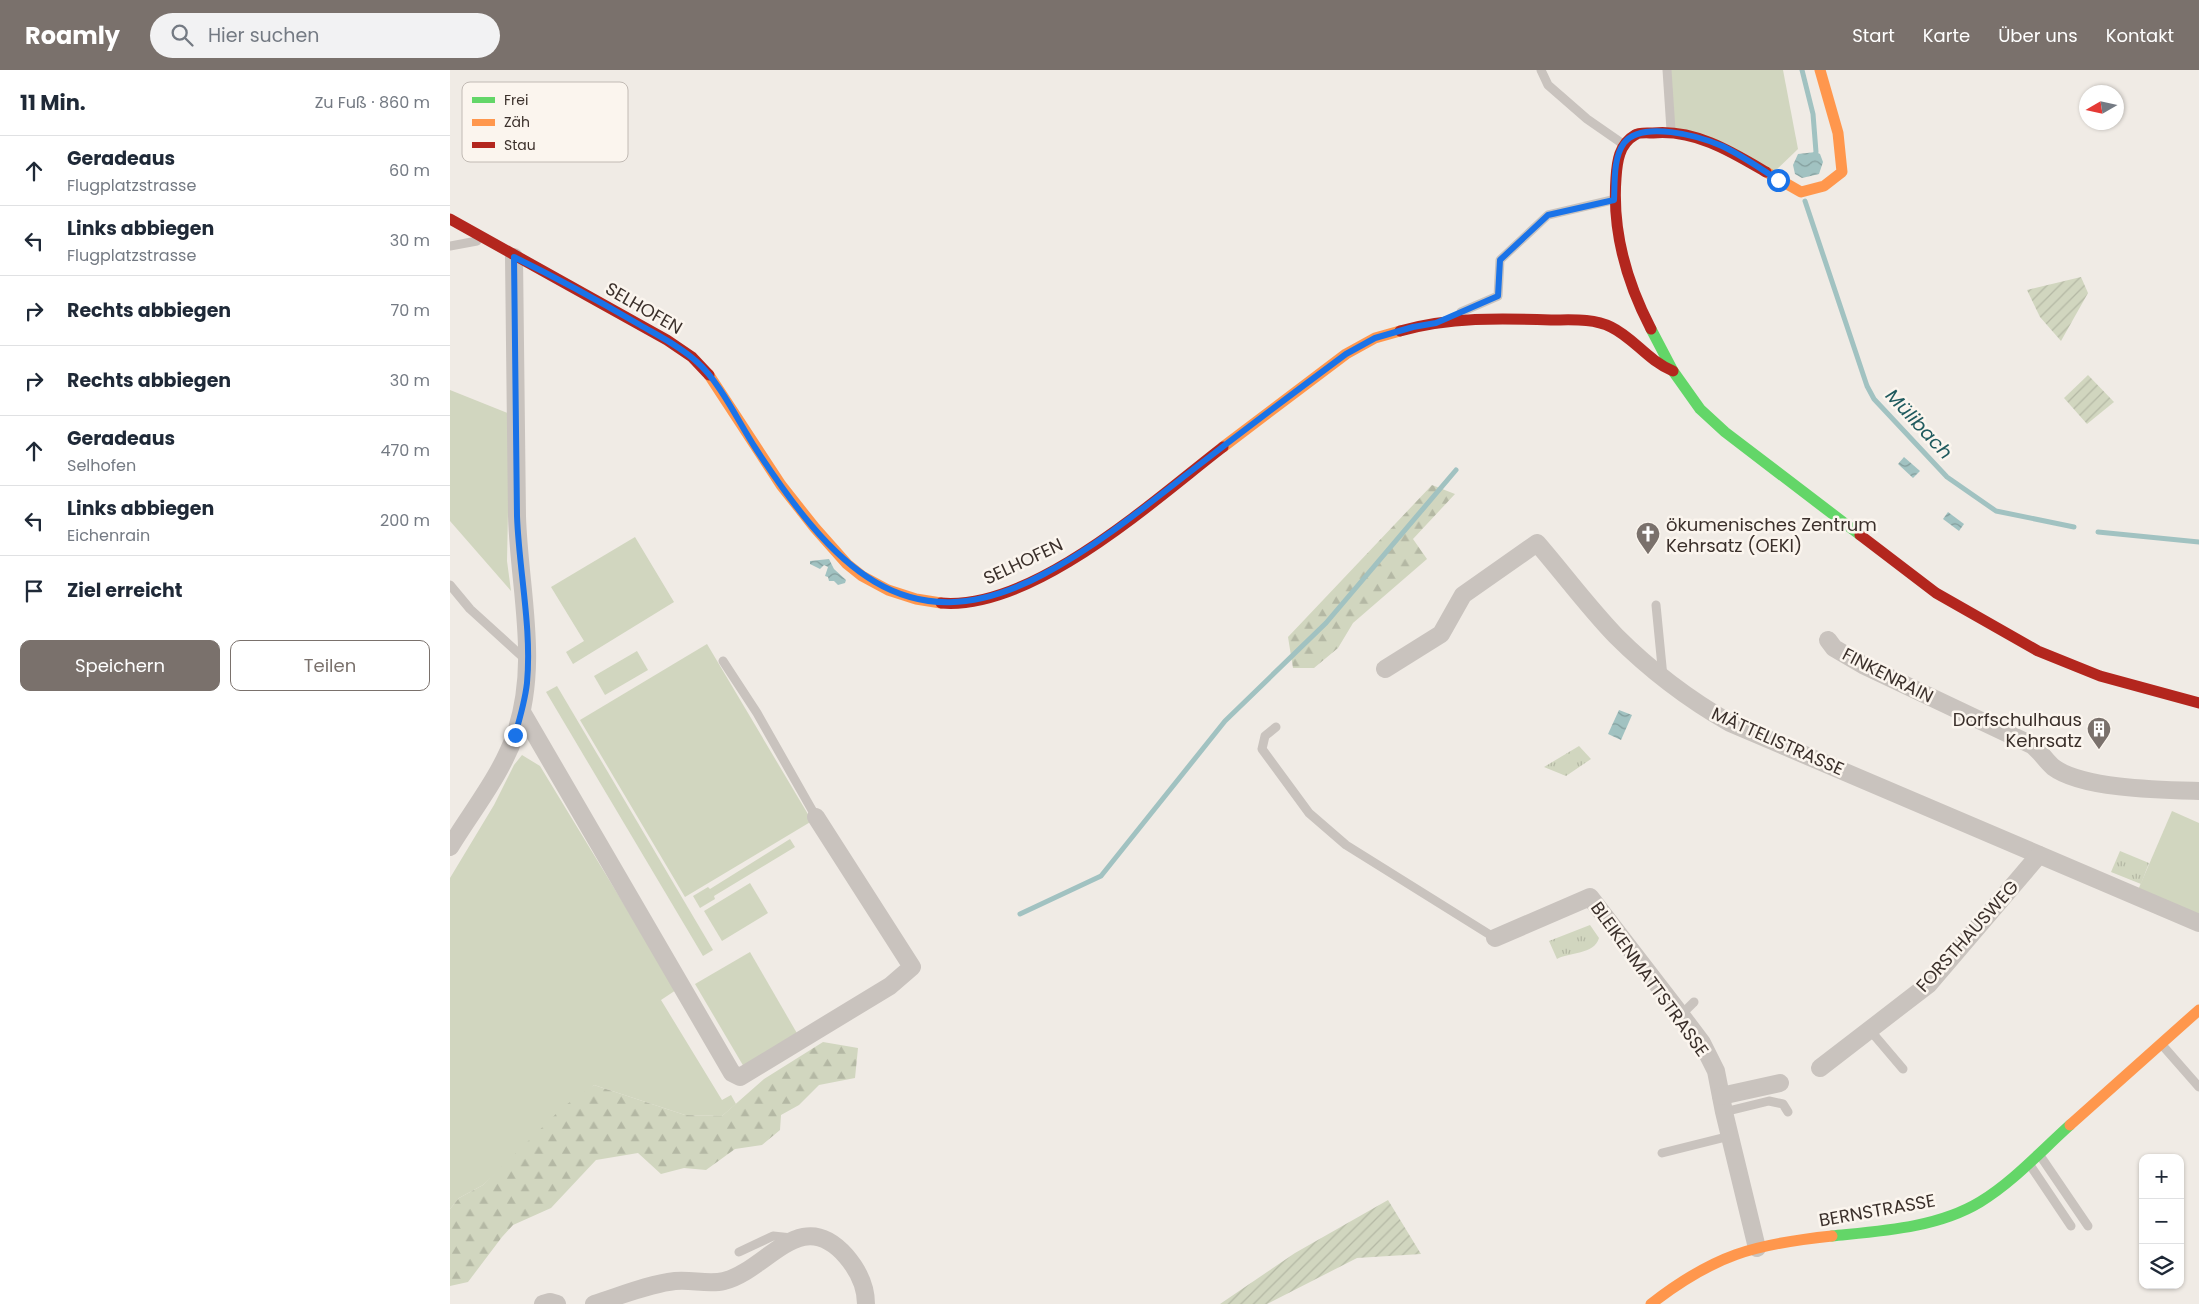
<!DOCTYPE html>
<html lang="de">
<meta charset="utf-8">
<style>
body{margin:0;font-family:Poppins,sans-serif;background:#f2f2f3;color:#1f2937}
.controls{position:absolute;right:15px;bottom:15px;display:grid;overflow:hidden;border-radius:10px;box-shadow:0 1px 4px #0004}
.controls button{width:45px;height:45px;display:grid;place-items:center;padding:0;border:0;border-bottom:1px solid #e0e1e3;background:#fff;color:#1f2937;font:25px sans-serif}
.compass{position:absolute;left:1629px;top:15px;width:45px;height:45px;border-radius:50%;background:#fff;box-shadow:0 1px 4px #0004;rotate:261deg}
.stop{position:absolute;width:15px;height:15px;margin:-11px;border:4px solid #1a73e8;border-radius:50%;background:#fff}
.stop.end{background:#1a73e8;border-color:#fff;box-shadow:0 1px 5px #0008}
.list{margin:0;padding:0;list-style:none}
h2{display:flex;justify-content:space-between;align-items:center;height:65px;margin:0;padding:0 20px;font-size:21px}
h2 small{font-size:16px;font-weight:400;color:#747a83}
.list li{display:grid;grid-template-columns:32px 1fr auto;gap:15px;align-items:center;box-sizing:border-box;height:70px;padding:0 20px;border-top:1px solid #e0e1e3}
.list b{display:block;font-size:19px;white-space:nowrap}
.list p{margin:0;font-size:16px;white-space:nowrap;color:#747a83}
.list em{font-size:16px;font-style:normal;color:#747a83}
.actions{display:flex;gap:10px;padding:15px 20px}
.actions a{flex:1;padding:11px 0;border:1px solid #7a716c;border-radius:10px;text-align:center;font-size:18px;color:#7a716c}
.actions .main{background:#7a716c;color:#fff}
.icon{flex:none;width:28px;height:28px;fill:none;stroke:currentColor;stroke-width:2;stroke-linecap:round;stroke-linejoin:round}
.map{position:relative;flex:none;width:1749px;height:1234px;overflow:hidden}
header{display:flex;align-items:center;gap:30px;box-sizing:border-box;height:70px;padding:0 25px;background:#7a716c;color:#fff}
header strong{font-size:24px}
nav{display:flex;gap:28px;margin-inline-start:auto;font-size:18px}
.search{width:350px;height:45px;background:#f2f2f3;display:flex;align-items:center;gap:12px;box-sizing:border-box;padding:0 18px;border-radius:28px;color:#747a83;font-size:19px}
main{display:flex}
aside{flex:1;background:#fff}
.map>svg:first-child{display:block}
</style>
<header>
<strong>Roamly</strong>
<div class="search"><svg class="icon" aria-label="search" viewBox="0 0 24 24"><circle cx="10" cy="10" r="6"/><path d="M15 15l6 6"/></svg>Hier suchen</div>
<nav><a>Start</a><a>Karte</a><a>Über uns</a><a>Kontakt</a></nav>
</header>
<main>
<aside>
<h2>11 Min.<small>Zu Fuß · 860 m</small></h2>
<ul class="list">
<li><svg class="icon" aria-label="ahead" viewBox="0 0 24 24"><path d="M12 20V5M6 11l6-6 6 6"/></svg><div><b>Geradeaus</b><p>Flugplatzstrasse</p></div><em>60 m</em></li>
<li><svg class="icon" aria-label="left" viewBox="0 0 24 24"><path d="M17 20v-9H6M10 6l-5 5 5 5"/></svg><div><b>Links abbiegen</b><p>Flugplatzstrasse</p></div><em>30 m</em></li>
<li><svg class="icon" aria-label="right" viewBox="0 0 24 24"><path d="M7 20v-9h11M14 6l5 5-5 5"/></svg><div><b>Rechts abbiegen</b></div><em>70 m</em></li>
<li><svg class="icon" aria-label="right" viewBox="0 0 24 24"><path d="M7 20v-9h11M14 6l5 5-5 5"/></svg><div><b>Rechts abbiegen</b></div><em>30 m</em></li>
<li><svg class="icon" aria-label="ahead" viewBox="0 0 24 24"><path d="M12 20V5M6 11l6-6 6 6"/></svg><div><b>Geradeaus</b><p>Selhofen</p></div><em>470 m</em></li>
<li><svg class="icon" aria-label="left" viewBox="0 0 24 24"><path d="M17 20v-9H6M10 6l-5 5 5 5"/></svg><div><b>Links abbiegen</b><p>Eichenrain</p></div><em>200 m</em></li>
<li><svg class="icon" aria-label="arrive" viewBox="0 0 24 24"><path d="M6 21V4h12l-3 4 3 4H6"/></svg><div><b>Ziel erreicht</b></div></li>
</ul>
<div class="actions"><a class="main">Speichern</a><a>Teilen</a></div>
</aside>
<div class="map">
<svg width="1749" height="1234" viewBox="0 0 1749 1234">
<defs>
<pattern id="forest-firs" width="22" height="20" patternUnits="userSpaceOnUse" patternTransform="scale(1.25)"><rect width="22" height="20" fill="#d1d6bf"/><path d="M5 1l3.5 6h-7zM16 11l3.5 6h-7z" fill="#b4b8a4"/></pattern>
<pattern id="park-tufts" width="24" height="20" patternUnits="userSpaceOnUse" patternTransform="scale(1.25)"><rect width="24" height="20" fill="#d1d6bf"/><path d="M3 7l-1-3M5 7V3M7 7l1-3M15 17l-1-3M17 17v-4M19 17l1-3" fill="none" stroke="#b4b8a4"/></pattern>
<pattern id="garden-furrows" width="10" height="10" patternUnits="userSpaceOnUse" patternTransform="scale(1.25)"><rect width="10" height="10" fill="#d1d6bf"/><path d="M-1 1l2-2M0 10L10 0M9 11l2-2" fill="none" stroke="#b4b8a4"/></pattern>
<pattern id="water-waves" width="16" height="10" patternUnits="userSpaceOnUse" patternTransform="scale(1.25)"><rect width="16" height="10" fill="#a1c2c1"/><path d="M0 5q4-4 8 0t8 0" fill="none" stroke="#849e9d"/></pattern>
</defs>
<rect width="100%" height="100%" fill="#f0ebe5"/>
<g fill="#d1d6bf">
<path d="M1216 0H1333L1348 79 1320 106 1222 60Z"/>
<path d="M0 320 60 344 57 491 61 521 0 451Z"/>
<path d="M185 467 224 532 123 594 116 582 134 571 101 517Z"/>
<path d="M257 574 362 751 235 827 130 650Z"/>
<path d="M187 581 198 600 155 625 144 606Z"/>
<path d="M107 616 263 880 253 886 96 622Z"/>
<path d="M72 685 90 696 226 920 211 930 272 1030 281 1025 286 1034 272 1046 235 1045 144 1015 33 1115 9 1128 0 1139V808L44 735 64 695Z"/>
<path d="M1722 741 1749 753V846L1688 820Z"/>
<path d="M340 769 345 777 264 826 265 829 250 838 243 826 258 817 260 819Z"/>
<path d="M300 813 318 843 272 871 254 841Z"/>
<path d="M300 882 348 965 294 997 245 914Z"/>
</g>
<g fill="url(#forest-firs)">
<path d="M982 415 1005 424 963 469 977 489 903 553 888 578 864 598H843L838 567Z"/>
<path d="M373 972 408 978 405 1008 369 1015 349 1035 331 1045 330 1060 312 1075 285 1079 256 1100 234 1098 211 1104 188 1083 146 1090 101 1138 63 1155 52 1167 18 1212 0 1216V1139L9 1128 33 1115 113 1037 144 1015 235 1045 272 1046 314 1009Z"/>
</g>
<g fill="url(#park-tufts)">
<path d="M1129 676 1141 689 1116 706 1094 697Z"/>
<path d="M1670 781 1699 793 1691 814 1661 802Z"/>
<path d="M1140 855 1149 868C1144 885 1119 882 1107 889L1099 871Z"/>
</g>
<g fill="url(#garden-furrows)">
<path d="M1631 207 1638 223 1611 271 1590 247 1577 220Z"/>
<path d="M1638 305 1664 332 1637 354 1614 328Z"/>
<path d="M938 1130 971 1184 907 1188 817 1234H770L845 1183Z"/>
</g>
<g fill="url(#water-waves)">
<path d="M1366 82 1370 84 1373 92 1369 104 1352 108 1345 104 1343 95 1348 84Z"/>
<path d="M1454 387 1470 401 1463 408 1448 394Z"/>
<path d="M1498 442 1514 454 1509 461 1493 449Z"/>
<path d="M379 489 384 499 396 510 395 513 388 515 384 511H379L378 507 375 506 378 497 374 495 370 499 360 494V491Z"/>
<path d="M1169 640 1182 645 1171 670 1158 664Z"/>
</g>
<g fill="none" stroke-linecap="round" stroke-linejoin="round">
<g stroke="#a1c2c1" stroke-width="5">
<path d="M1352 0 1363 44 1366 82 1363 88"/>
<path d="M1355 131 1417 316 1424 329 1497 407 1546 441 1624 457"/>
<path d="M1648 462 1749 472"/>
<path d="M570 844 651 806 775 651 876 553 1006 400"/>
</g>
<g stroke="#c9c3be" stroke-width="9">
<path d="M1091 0 1098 15 1137 49 1173 74"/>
<path d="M1217 0 1221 60"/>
<path d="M0 176 27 171"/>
<path d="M1011 242 1048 226 1050 190 1098 145 1162 130"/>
<path d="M0 515 20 539 76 590"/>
<path d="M1206 535 1213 607"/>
<path d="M273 591 307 643 366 747"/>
<path d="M826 657 815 666 812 679 859 743 896 775 1045 868"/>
<path d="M1231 945 1244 932"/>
<path d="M1419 959 1453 999"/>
<path d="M1713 976 1749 1017"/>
<path d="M1274 1042 1319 1031 1333 1034 1338 1042"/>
<path d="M1212 1083 1280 1066"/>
<path d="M1589 1084 1638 1156"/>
<path d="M1580 1095 1621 1156"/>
<path d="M289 1182 323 1166 342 1168"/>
</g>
<g stroke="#c9c3be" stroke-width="18">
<path d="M1378 570 1384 578 1413 595 1582 675C1590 681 1595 690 1603 697 1632 719 1712 720 1749 721"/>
<path d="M935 599 991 564 1013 525 1087 473C1113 503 1138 537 1166 566 1200 600 1238 629 1280 653L1749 853"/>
<path d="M72 642 282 1003 290 1007 440 916 462 897 366 747"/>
<path d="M0 777C22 741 51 705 65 665 90 593 69 519 67 446L64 187"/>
<path d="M1045 868 1140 827 1231 945 1252 973 1266 1001 1274 1042 1307 1178"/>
<path d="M1370 998 1479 914 1589 785"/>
<path d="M1271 1026 1330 1013"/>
<path d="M93 1234 100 1232 107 1234"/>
<path d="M144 1234C170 1226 198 1214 225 1211 241 1209 258 1215 274 1211 318 1200 350 1134 396 1186 408 1200 416 1215 416 1234"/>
</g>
<g stroke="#63d668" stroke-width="11">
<path d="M1201 259 1223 301 1250 339 1275 362 1410 465"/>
<path d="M1382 1166C1431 1161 1487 1158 1530 1132 1563 1112 1591 1081 1620 1055"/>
</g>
<g stroke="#ff974d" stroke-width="11">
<path d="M1316 102 1351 122 1374 116 1392 102 1388 63 1370 0"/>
<path d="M259 305 331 415 365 458 397 494 412 506 438 520 466 529 491 533"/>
<path d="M773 377 896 284 925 268 950 261"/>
<path d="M1620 1055 1749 940"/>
<path d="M1201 1234C1264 1185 1304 1174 1382 1166"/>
</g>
<g stroke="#b3261e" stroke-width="11">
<path d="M0 149 217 270 242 287 259 305"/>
<path d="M1201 259C1176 211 1162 162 1166 108 1167 92 1169 74 1185 65 1189 62 1198 63 1203 63 1245 59 1282 82 1316 102"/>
<path d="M950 261C999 247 1051 248 1101 250 1121 250 1143 248 1161 257 1184 268 1197 290 1223 301"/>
<path d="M1410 465 1486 523 1588 581 1650 606 1749 633"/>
<path d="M491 533C583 541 704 430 773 377"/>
</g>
</g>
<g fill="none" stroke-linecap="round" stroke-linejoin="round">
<path stroke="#1a73e8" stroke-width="6" d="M65 665C70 648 75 631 77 613 82 558 69 501 67 446L64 187C107 208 149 231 190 255 209 266 231 277 247 292 270 312 289 353 306 379 379 490 453 580 594 504 645 477 691 440 736 405 789 364 842 324 896 284L925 268 963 257 986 253 1048 226 1050 190 1098 145 1164 130C1165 113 1163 88 1174 73 1192 50 1249 66 1272 76 1291 85 1310 98 1328 110"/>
</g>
<defs>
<symbol id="church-pin" viewBox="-11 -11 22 30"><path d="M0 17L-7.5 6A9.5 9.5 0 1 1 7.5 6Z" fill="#7a716c" stroke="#fbf5ee"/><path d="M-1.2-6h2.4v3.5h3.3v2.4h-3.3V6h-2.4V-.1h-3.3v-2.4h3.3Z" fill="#fff"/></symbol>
<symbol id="building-pin" viewBox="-11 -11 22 30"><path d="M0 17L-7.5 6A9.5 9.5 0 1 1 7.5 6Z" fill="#7a716c" stroke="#fbf5ee"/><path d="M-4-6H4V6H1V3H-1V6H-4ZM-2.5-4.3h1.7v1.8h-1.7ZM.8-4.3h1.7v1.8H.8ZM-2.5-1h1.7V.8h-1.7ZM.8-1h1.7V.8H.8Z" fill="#fff"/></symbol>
</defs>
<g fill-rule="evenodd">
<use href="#church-pin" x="1184" y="450" width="28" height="38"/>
<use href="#building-pin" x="1635" y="645" width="28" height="38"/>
</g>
<g text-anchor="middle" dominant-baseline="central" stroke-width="5" stroke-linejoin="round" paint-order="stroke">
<g font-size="18" fill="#3b302b" stroke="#fbf5ee">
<text transform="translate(194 238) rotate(30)">SELHOFEN</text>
<text transform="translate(573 491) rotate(-25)">SELHOFEN</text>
<text transform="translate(1438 605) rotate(27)">FINKENRAIN</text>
<text transform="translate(1328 671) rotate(24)">MÄTTELISTRASSE</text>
<text transform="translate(1517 866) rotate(-48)">FORSTHAUSWEG</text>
<text transform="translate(1200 909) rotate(54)">BLEIKENMATTSTRASSE</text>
<text transform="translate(1427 1140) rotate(-10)">BERNSTRASSE</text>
</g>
<g font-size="18" fill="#3b302b" stroke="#fbf5ee" text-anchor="start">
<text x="1216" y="454">ökumenisches Zentrum<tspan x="1216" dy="21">Kehrsatz (OEKI)</tspan></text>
<text x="1632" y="649" text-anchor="end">Dorfschulhaus<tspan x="1632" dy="21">Kehrsatz</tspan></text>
</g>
<g font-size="19" font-style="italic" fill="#1f5a5e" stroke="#fbf5ee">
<text transform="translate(1469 354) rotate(47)">Mülibach</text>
</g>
</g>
<rect x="12" y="12" width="166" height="80" rx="8" fill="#fbf5ee" stroke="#c1bab4" stroke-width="1"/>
<rect x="22" y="27" width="23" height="6" fill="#63d668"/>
<rect x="22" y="49" width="23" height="7" fill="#ff974d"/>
<rect x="22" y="72" width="23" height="6" fill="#b3261e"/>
<g font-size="14" fill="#3b302b">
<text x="54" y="35">Frei</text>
<text x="54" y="57">Zäh</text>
<text x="54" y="80">Stau</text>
</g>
</svg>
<div class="controls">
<button>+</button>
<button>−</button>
<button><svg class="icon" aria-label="layers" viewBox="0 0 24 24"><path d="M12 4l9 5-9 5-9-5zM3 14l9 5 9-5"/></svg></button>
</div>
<svg class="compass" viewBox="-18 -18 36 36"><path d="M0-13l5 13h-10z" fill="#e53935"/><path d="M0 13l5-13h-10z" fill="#747a83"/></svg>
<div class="stop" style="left:1328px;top:110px"></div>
<div class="stop end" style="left:65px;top:665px"></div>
</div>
</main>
